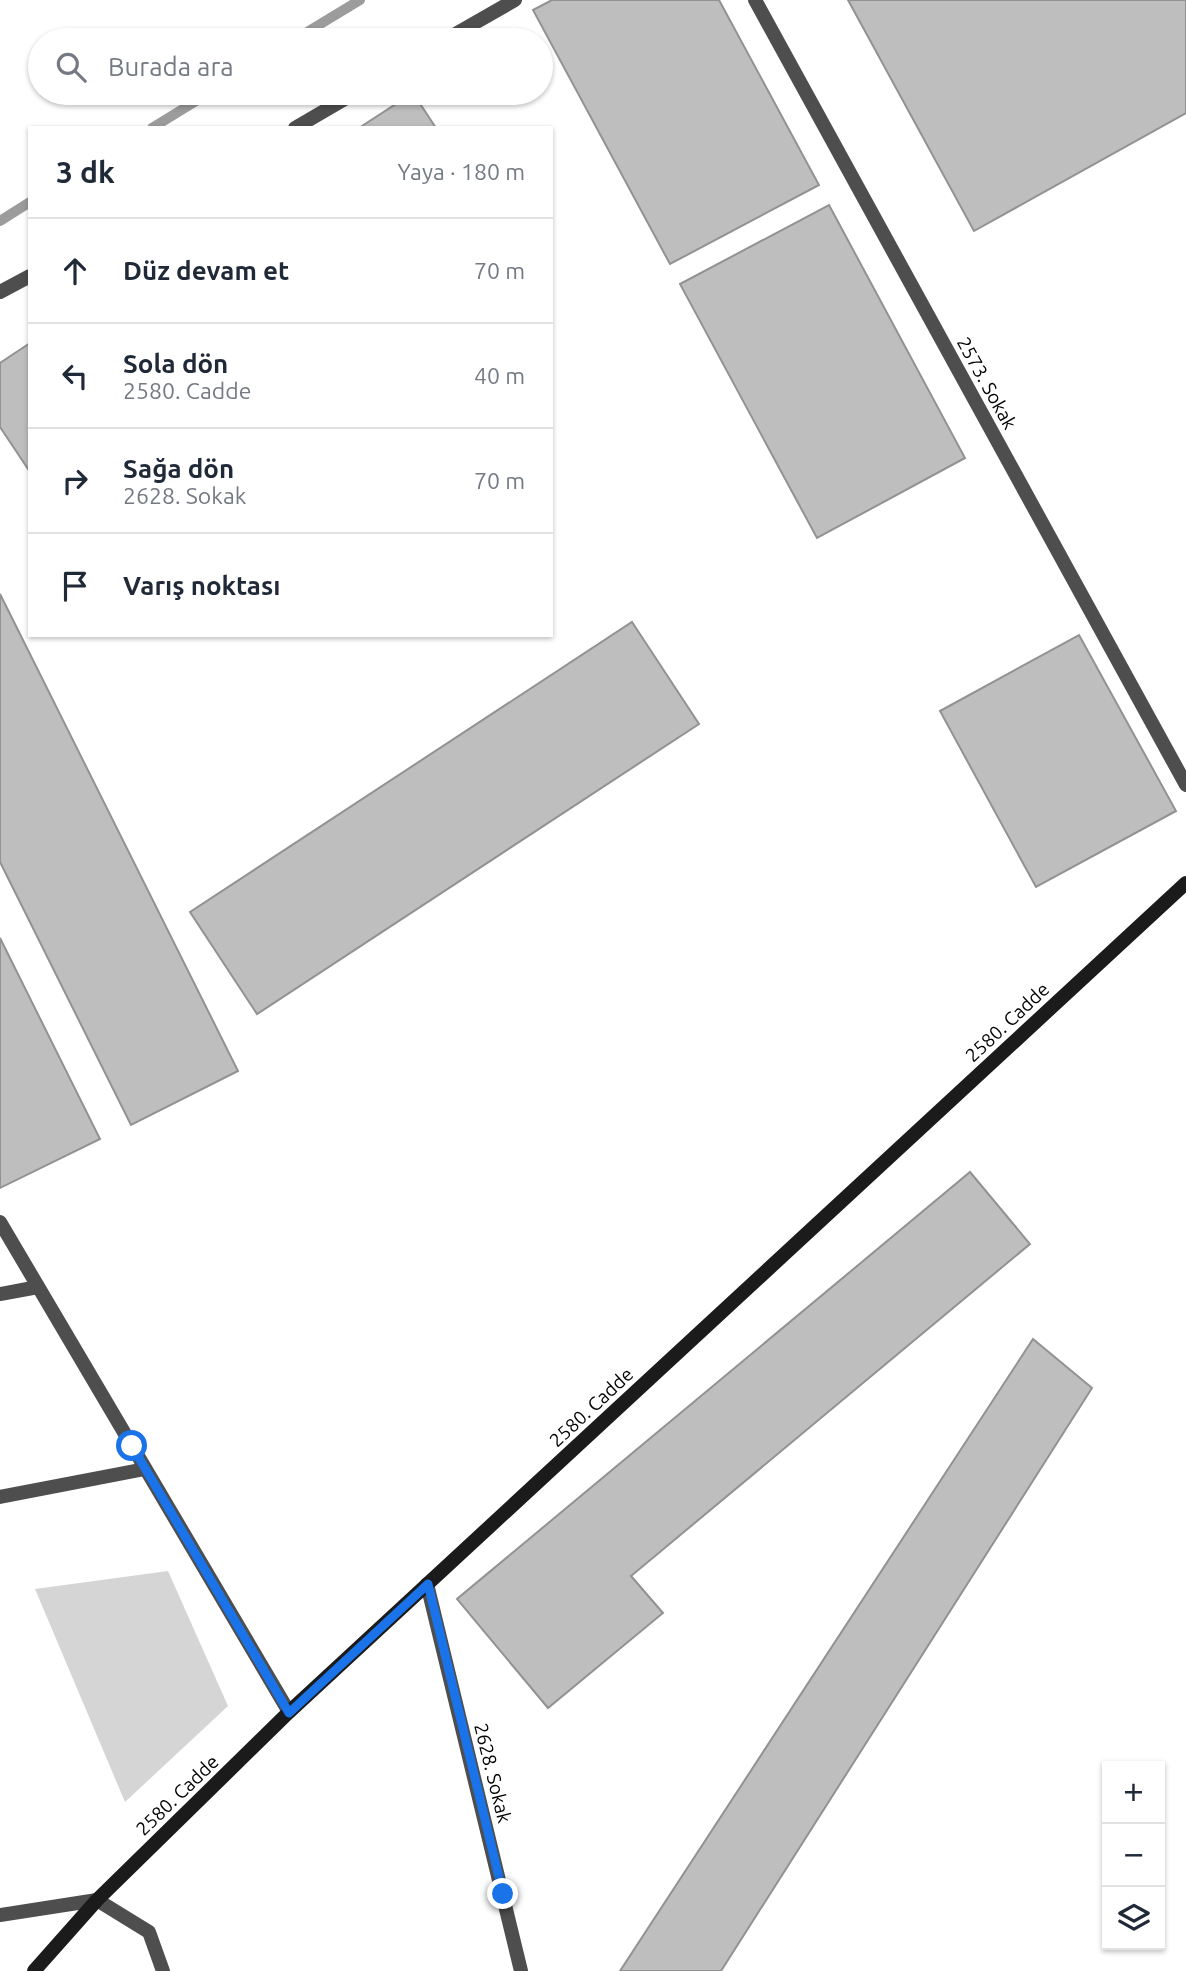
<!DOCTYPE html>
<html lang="tr">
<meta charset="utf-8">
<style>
body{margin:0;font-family:Ubuntu,sans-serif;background:#f6f6f7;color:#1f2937}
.controls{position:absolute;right:21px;bottom:21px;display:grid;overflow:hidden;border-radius:0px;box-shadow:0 2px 5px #0004}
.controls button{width:63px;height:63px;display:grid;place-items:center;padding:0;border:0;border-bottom:2px solid #e0e1e3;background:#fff;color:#1f2937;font:35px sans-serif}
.stop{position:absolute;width:21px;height:21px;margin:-16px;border:5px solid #1a73e8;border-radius:50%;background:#fff}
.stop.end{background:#1a73e8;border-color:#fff;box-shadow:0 2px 7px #0008}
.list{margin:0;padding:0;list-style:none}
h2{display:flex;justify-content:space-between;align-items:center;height:91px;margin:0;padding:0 28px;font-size:30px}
h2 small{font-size:23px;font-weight:400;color:#747a83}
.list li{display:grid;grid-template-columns:46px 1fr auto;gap:21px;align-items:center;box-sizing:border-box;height:105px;padding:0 28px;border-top:2px solid #e0e1e3}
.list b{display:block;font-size:26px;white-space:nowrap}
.list p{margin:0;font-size:23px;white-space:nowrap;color:#747a83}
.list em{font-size:23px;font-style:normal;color:#747a83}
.icon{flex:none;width:38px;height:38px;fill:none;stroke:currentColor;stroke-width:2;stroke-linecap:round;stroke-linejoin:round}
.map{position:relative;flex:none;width:1186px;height:1971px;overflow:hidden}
.search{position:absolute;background:#fff;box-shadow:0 2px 5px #0004;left:28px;top:28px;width:525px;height:77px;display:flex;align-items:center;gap:18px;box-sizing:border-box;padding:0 24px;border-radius:38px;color:#747a83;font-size:26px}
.panel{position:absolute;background:#fff;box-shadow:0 2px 5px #0004;left:28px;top:126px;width:525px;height:511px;border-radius:0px}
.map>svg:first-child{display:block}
</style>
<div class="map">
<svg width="1186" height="1971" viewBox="0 0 1186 1971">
<rect width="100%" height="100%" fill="#fff"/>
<path fill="#d5d5d5" d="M168 1571 228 1706 125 1802 35 1589Z"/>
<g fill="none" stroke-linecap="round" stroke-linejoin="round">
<g stroke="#9c9c9c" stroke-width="10">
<path d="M294 40 360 0"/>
<path d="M152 128 209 93"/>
<path d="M0 221 30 202"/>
</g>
</g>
<g fill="#bebebe" stroke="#929292" stroke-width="2">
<path d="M552 0H719L819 185 670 264 533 10Z"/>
<path d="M848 0H1186V113L974 231Z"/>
<path d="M413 93 436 128H359Z"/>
<path d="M829 205 965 458 817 538 680 284Z"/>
<path d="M30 343V472L0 427V363Z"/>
<path d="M0 594 238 1071 131 1125 0 862Z"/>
<path d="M632 622 699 724 257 1014 190 912Z"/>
<path d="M1079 635 1176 811 1036 887 940 711Z"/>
<path d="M0 938 100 1139 0 1188Z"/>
<path d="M970 1172 1030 1244 631 1576 663 1613 548 1708 457 1599Z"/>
<path d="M1033 1339 1092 1388 721 1971H620Z"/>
</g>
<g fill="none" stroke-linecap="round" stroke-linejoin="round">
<g stroke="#4e4e4e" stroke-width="14">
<path d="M755 0 1186 785"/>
<path d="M445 40 515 0"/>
<path d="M295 128 355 93"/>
<path d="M0 292 30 276"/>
<path d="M0 1222 289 1712"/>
<path d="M0 1294 38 1287"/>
<path d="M0 1497 145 1469"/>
<path d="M427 1584 521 1971"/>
<path d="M0 1915 97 1900 149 1932 163 1971"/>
</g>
<path stroke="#1b1b1b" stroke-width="14" d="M34 1971 97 1900 289 1712 1186 883"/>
</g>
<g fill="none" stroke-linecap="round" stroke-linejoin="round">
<path stroke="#1a73e8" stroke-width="9" d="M132 1446 289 1713 428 1584 503 1894"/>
</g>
<g text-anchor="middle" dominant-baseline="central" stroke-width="5" stroke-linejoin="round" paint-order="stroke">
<g font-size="19" fill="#000" stroke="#fff">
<text transform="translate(987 383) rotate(61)">2573. Sokak</text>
<text transform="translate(1007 1022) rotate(-43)">2580. Cadde</text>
<text transform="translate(591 1407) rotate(-43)">2580. Cadde</text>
<text transform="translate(493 1773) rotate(76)">2628. Sokak</text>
<text transform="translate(177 1795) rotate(-44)">2580. Cadde</text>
</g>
</g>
</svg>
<div class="controls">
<button>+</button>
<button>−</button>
<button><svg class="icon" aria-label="layers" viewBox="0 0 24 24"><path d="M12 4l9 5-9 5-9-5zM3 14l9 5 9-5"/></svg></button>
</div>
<div class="stop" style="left:132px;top:1446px"></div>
<div class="stop end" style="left:503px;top:1894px"></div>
<div class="search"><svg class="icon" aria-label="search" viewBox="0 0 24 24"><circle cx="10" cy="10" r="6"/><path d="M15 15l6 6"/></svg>Burada ara</div>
<section class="panel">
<h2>3 dk<small>Yaya · 180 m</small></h2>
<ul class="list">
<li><svg class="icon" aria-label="ahead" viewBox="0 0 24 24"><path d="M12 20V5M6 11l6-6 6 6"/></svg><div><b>Düz devam et</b></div><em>70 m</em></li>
<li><svg class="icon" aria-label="left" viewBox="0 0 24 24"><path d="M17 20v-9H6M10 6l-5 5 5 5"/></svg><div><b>Sola dön</b><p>2580. Cadde</p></div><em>40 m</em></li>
<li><svg class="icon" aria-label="right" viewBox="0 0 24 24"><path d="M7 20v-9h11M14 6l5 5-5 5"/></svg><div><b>Sağa dön</b><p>2628. Sokak</p></div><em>70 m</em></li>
<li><svg class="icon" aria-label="arrive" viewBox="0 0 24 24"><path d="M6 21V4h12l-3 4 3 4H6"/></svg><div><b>Varış noktası</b></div></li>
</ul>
</section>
</div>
